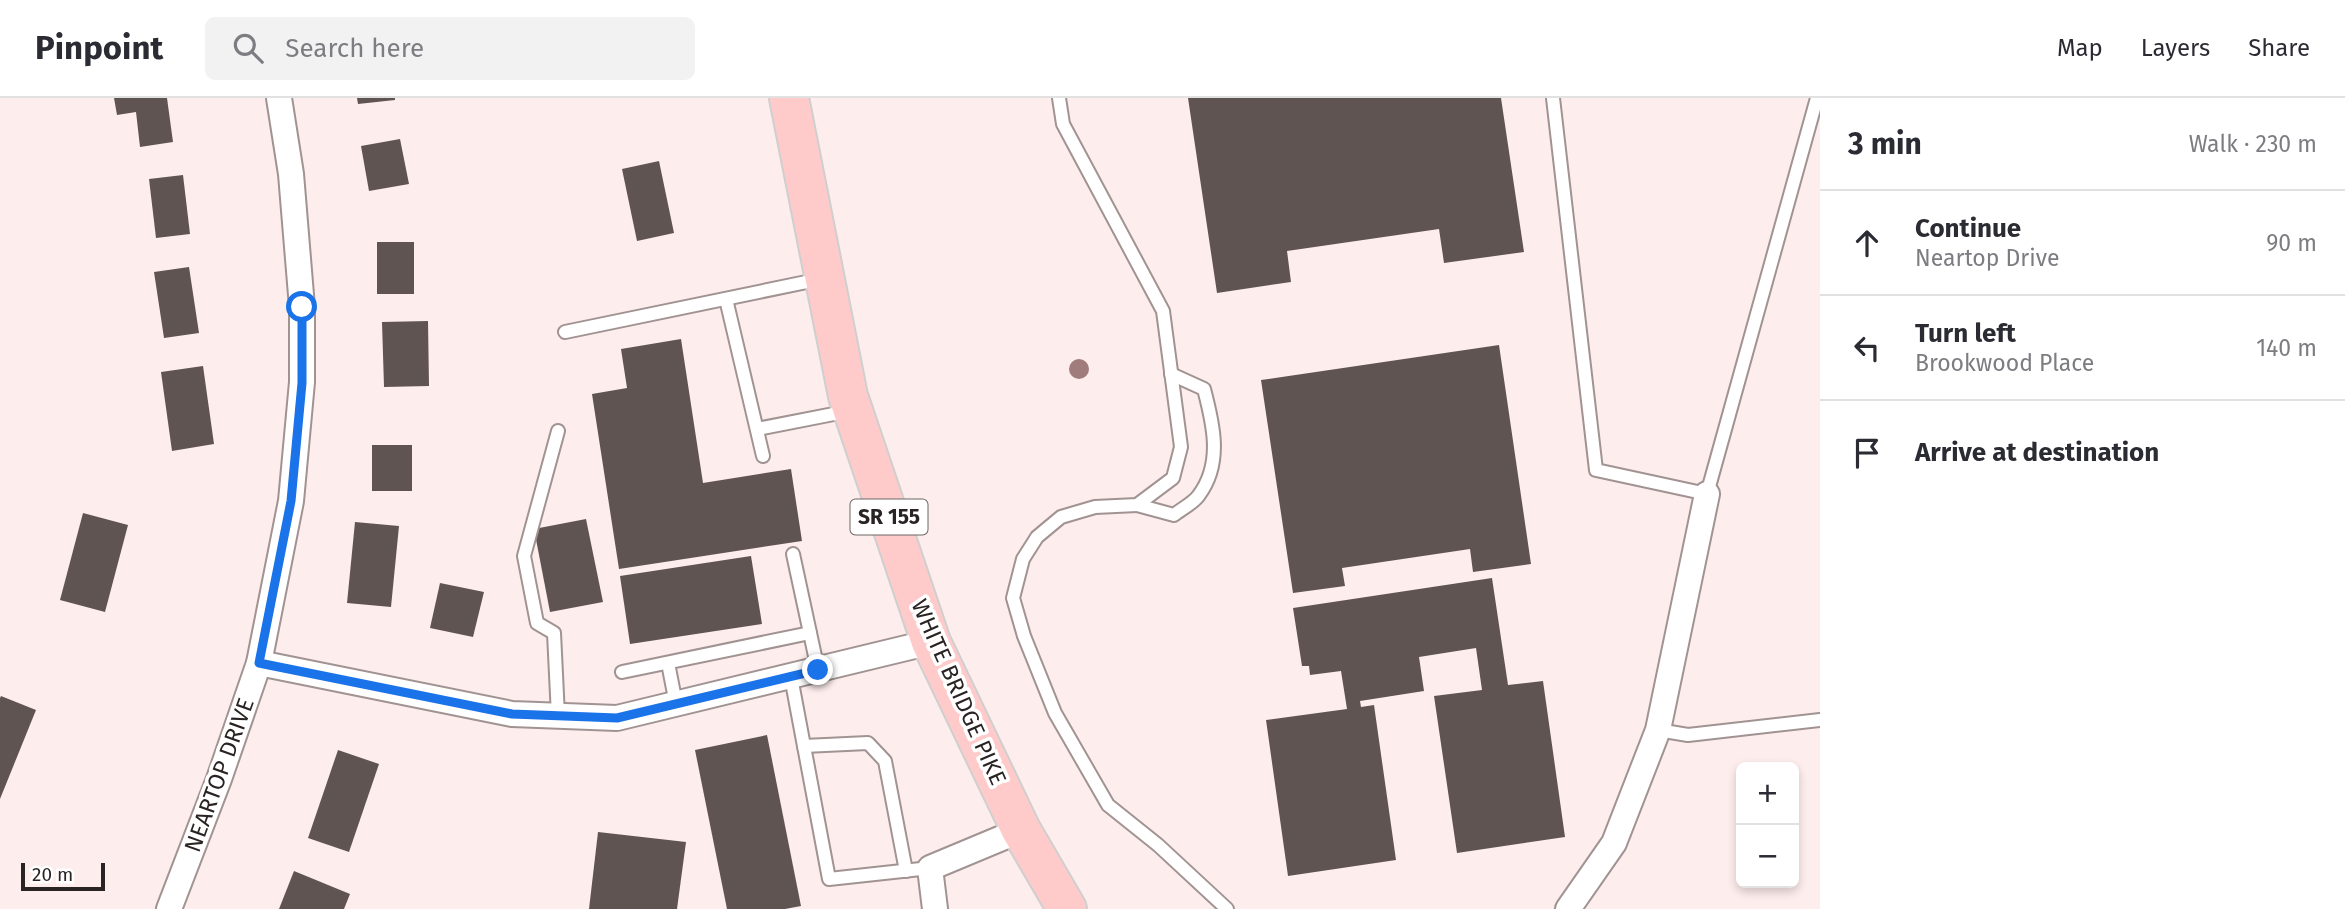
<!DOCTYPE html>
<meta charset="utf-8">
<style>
body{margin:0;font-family:"Fira Sans",sans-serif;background:#f2f2f3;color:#2b2b33}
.controls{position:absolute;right:21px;bottom:21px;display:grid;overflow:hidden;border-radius:10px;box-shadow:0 4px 10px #0003}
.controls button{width:63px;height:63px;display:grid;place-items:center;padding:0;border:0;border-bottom:2px solid #e1e1e2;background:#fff;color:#2b2b33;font:35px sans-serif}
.scale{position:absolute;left:21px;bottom:18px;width:84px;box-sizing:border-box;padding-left:7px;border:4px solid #292423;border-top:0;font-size:19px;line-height:24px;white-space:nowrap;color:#292423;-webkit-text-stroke:5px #fff;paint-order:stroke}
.stop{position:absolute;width:21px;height:21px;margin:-16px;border:5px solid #1a73e8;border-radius:50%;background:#fff}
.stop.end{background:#1a73e8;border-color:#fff;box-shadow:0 2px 7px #0008}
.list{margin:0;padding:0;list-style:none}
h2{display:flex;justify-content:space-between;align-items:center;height:91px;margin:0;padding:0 28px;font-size:30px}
h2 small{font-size:23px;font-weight:400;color:#7c7c81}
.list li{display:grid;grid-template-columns:46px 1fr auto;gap:21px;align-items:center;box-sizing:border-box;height:105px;padding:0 28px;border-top:2px solid #e1e1e2}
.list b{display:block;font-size:26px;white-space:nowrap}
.list p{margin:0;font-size:23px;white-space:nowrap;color:#7c7c81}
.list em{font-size:23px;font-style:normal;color:#7c7c81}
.icon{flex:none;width:38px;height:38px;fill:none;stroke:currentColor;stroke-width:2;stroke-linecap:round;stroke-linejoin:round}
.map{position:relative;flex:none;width:1820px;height:811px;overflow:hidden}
header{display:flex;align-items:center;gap:42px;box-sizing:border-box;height:98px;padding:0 35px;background:#fff;border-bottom:2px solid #e1e1e2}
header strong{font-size:33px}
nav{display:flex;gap:38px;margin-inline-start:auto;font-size:24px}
.search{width:490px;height:63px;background:#f2f2f3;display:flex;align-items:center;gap:18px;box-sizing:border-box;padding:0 24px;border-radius:10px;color:#7c7c81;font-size:26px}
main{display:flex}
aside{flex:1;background:#fff}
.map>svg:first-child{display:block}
</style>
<header>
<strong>Pinpoint</strong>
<div class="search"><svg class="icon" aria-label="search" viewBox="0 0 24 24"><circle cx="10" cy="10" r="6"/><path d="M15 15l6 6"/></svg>Search here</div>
<nav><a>Map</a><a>Layers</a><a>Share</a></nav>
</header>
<main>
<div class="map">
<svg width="1820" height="811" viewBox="0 0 1820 811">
<rect width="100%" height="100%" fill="#fdeeed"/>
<g fill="#605453">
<path d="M114 0H167L173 44 140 49 136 14 117 17Z"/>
<path d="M357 0H395V2L358 6Z"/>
<path d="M1188 0H1501L1524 154 1444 165 1439 131 1287 153 1291 184 1217 195Z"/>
<path d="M400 41 409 86 369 93 361 48Z"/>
<path d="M659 63 674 135 637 143 622 71Z"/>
<path d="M183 77 190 136 156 140 149 81Z"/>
<rect x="377" y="144" width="37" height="52"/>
<path d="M189 169 199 235 164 240 154 174Z"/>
<path d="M428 223 429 288 384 289 382 224Z"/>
<path d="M681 241 703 385 791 371 802 443 619 471 592 296 627 290 621 251Z"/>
<path d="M1499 247 1531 466 1473 474 1470 451 1342 470 1345 488 1293 495 1261 282Z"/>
<path d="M203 268 214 346 172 353 161 274Z"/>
<rect x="372" y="347" width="40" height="46"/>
<path d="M83 415 128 427 105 514 60 502Z"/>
<path d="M586 421 603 504 550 514 534 431Z"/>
<path d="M355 424 399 428 391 509 347 505Z"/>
<path d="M751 458 762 526 630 546 620 478Z"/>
<path d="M1492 480 1508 587 1543 583 1565 739 1457 755 1434 598 1482 592 1476 550 1419 559 1424 593 1360 603 1361 609 1374 607 1396 762 1288 778 1266 622 1347 611 1341 573 1310 577 1309 568H1302L1293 510Z"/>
<path d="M440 485 484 494 473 539 430 530Z"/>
<path d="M1 598 36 612 0 701V600Z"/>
<path d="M767 637 801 808 785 811H727L695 652Z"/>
<path d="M338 652 379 666 349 754 308 740Z"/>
<path d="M598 734 686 744 677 811H589Z"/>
<path d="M294 773 350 796 344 811H279Z"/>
</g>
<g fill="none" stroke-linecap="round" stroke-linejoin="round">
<defs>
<g id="service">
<path d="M1059 0 1063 26 1163 213 1181 349 1173 380 1137 407 1095 409 1061 419 1037 439 1023 461 1013 500 1024 538 1055 615 1108 707 1158 747 1227 811"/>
<path d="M1553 0 1596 372 1707 396 1817 0"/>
<path d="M726 201 763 358"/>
<path d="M565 234 821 181"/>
<path d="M757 331 849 313"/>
<path d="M558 333 524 458 537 525 554 535 558 618"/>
<path d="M1137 407 1174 417C1181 411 1194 405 1199 397 1223 365 1213 325 1204 291L1171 276"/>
<path d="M793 456 818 572"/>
<path d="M668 565 676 606"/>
<path d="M622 574 810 535"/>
<path d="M791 579 829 781 930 770"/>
<path d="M1658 632 1688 637 1820 622"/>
<path d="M804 648 868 645 885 663 906 773"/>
</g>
<g id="minor">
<path d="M259 565 512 616 617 620 931 544"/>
<path d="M169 811 219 681 259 565 291 403 302 284V209L291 76 279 0"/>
<path d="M935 811 930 770 1021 732"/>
<path d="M1568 811 1614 745 1658 632 1707 396"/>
</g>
<path id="primary" d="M789 0 848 298 931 544 1021 732 1067 811"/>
</defs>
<use href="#service" stroke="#a19392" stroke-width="16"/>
<use href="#minor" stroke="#a19392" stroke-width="28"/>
<use href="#primary" stroke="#d0cfcf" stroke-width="42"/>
<use href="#service" stroke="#fff" stroke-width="12"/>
<use href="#minor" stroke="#fff" stroke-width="24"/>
<use href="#primary" stroke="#fecbca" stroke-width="38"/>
</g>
<circle fill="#a17c7c" cx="1079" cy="271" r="10"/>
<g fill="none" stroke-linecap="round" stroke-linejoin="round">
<path stroke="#1a73e8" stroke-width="9" d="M302 209V285L291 403 259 565 512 616 617 620 818 572"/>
</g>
<g text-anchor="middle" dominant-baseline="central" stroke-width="7" stroke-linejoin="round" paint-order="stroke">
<rect fill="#fff" stroke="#696665" stroke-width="2" x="850.5" y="401.5" width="77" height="35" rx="5"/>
<g font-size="21" font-weight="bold" fill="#292423">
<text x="889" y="419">SR 155</text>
</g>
<g font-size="23" fill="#292423" stroke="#fff">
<text transform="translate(959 594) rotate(66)">WHITE BRIDGE PIKE</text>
<text transform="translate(219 677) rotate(-70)">NEARTOP DRIVE</text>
</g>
</g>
</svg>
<div class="controls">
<button>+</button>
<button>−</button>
</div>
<div class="scale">20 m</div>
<div class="stop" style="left:302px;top:209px"></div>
<div class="stop end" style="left:818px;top:572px"></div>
</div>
<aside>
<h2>3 min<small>Walk · 230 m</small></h2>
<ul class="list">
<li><svg class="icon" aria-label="ahead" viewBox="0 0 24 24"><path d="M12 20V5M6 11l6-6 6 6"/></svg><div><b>Continue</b><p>Neartop Drive</p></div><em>90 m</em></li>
<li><svg class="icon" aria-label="left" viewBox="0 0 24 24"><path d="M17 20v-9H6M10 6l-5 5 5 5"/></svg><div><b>Turn left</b><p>Brookwood Place</p></div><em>140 m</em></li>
<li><svg class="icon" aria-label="arrive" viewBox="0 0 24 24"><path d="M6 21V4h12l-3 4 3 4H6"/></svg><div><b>Arrive at destination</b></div></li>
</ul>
</aside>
</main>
